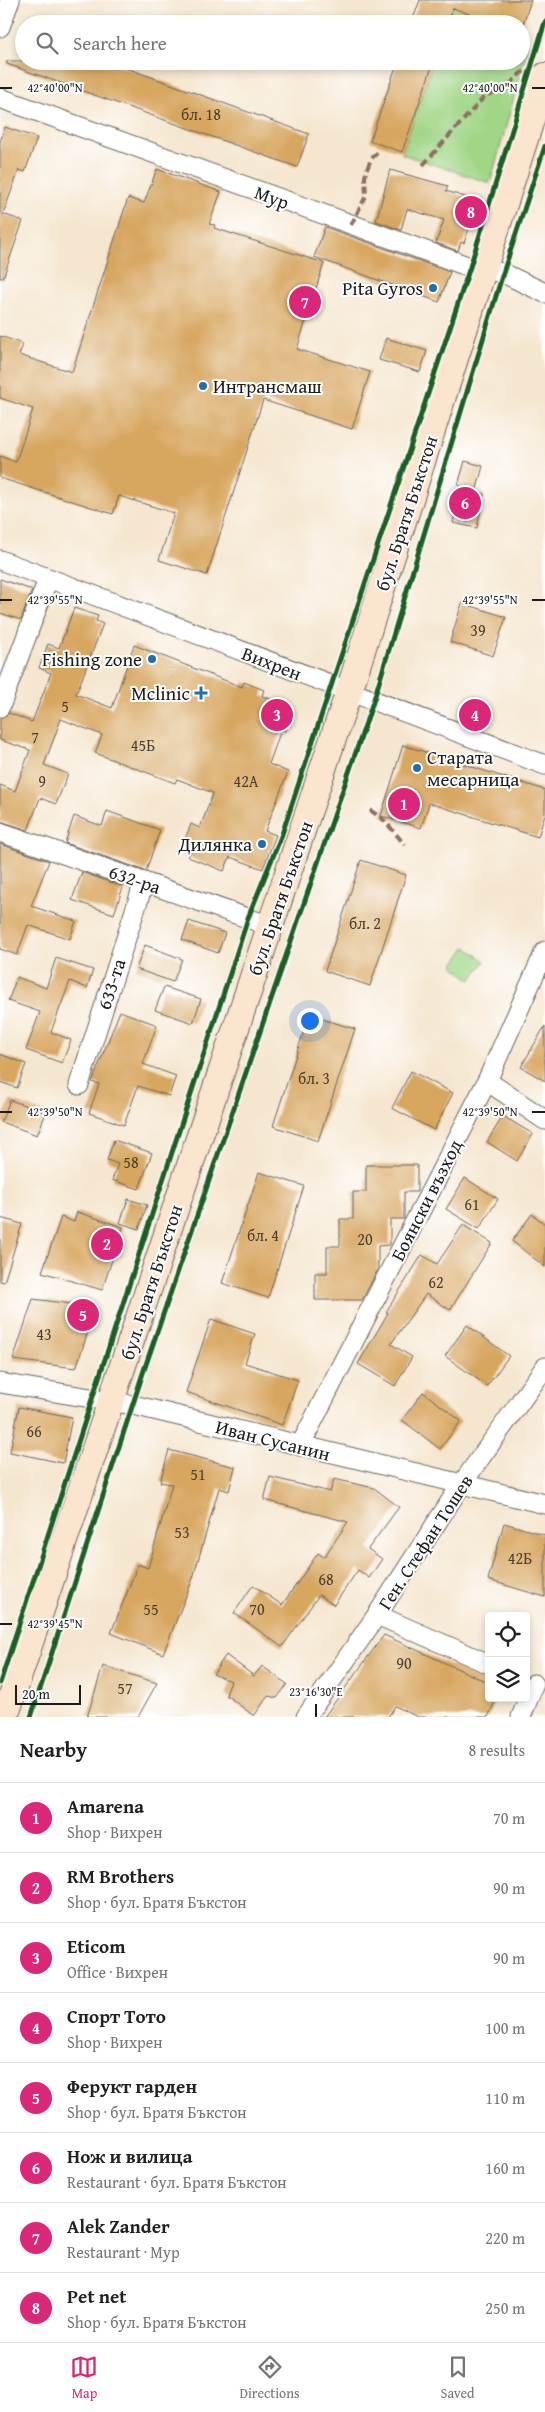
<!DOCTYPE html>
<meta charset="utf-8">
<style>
body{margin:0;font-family:"Gentium Book Plus",serif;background:#f6f6f6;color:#202124}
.controls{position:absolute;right:15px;bottom:15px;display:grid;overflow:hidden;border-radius:5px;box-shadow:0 2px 8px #0003}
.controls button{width:45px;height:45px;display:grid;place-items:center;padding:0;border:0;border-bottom:1px solid #e0e0e0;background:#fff;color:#202124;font:25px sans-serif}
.scale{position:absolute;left:15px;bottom:12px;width:66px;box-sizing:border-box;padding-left:5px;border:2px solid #1c1c1c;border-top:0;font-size:14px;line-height:18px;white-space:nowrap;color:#1c1c1c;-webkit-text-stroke:4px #fff;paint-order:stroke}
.you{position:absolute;left:309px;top:1020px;width:18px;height:18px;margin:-12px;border:4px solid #fff;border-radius:50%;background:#1a73e8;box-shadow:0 0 0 8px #1a73e833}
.badge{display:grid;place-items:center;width:32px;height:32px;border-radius:50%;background:#db2777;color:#fff;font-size:16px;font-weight:700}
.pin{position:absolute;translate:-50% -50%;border:2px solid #fff;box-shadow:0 1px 5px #0006}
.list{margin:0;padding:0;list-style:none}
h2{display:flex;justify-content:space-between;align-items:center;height:65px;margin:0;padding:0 20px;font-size:21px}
h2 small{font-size:16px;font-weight:400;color:#757577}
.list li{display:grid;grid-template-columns:32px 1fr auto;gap:15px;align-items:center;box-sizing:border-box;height:70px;padding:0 20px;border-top:1px solid #e0e0e0}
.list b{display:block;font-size:19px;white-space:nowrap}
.list p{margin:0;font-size:16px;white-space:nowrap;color:#757577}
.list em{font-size:16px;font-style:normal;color:#757577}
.icon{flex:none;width:28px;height:28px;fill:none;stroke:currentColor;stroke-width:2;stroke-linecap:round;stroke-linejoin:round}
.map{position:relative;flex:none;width:545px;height:1717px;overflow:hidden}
.search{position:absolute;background:#fff;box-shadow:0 2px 8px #0003;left:15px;right:15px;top:15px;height:55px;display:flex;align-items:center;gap:12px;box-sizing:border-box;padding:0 18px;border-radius:28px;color:#757577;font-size:19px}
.sheet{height:625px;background:#fff}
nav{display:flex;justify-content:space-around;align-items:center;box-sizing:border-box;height:70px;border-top:1px solid #e0e0e0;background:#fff;font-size:14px;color:#757577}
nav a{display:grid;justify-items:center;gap:2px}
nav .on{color:#db2777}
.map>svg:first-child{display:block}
</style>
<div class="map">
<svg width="545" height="1717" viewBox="0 0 545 1717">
<rect width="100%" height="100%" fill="#fff"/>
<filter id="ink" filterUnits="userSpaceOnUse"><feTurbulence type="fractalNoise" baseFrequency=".02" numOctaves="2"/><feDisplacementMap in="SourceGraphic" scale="10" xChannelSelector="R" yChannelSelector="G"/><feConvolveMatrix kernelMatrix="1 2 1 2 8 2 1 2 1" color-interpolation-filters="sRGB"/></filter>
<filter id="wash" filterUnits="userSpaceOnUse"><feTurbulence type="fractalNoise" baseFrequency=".0096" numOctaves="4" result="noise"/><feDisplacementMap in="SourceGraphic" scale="20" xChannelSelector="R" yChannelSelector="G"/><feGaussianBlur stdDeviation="1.12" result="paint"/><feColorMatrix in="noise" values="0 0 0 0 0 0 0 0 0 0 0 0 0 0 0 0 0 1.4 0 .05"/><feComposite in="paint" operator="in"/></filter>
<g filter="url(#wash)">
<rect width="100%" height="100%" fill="#f5e6cf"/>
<g fill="#a1d687" stroke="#5e7952">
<path d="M456 0H489L481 22 484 24H447Z"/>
<path d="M522 38 528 47 490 183 402 154 434 61H521Z"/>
<path d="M466 947 485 961 471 980 453 966Z"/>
</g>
<g id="blocks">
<g fill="#d7a65f">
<path d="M420 0H531L523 24H496L453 8 447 24H411Z"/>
<path d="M7 61H107L309 134 297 167 7 64Z"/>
<path d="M398 61H434L402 152 370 141Z"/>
<path d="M5 127 37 138 25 172 19 170 3 214 23 221 3 278H0V142Z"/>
<path d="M157 169 221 192 209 224 215 225 214 228 324 263 297 349 370 372 352 429 263 400 207 575 159 560 174 513 119 496 113 514 0 478V456L16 462 33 409 0 398V336L23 344 19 355 72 372 128 198 144 203Z"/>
<path d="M390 170 448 186 446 191 478 201 464 243 461 242 458 251 436 243 444 220 407 209 401 230 376 221Z"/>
<path d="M325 227 450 272 439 302 314 257Z"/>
<path d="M386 338 427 351 420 372 379 360Z"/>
<path d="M465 461 483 466 476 492 484 494 477 528 453 523 461 486 458 485Z"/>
<path d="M0 579 32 590 21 620 0 613Z"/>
<path d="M462 603 506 617 493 656 450 642Z"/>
<path d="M74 608 98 616 96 621 103 624 76 694 112 708 134 645 242 687 244 682 264 690 262 696 290 706 289 709 293 710 285 731 281 730 269 764 288 772 265 831 276 835 263 869 230 857 224 871 188 857 192 848 183 844 191 824 200 828 213 793 177 779 175 783 95 753 102 735 61 719 44 765 68 774 56 804 40 798 28 830 0 821V785L15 791 30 750 0 740V718L9 713 32 722 51 673 39 668 48 644 59 648Z"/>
<path d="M403 745 545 790V814L538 837 429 803 421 828 381 816Z"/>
<path d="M107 811 160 830 146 871 65 843 74 816 102 826Z"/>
<path d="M0 844 49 861 31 906 76 921 70 939 28 925 17 955 0 949Z"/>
<path d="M361 860 406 875 370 986 325 971Z"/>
<path d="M82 872 123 887 114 914 72 900Z"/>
<path d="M189 921 225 933 218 953 182 940Z"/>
<path d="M145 945 182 959 173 982 136 969Z"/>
<path d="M56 958 93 970 87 988 70 981 51 1032 71 1040 62 1063 26 1050 40 1012 8 1001 17 977 46 988Z"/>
<path d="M164 987 201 999 193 1023 155 1010Z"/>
<path d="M120 1011 157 1025 143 1064 176 1076 169 1096 138 1086 124 1125 89 1113 99 1084 92 1082Z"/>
<path d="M309 1015 355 1029 318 1141 273 1126Z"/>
<path d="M545 1026V1081L521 1067Z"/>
<path d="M0 1054 26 1064 17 1088 0 1082Z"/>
<path d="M411 1071 453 1093 434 1130 392 1108Z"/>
<path d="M10 1100 46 1113 37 1135 1 1122Z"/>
<path d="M503 1116 533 1134 517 1161 487 1142Z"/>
<path d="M114 1140 152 1153 139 1189 112 1180 118 1164 107 1160Z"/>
<path d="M366 1165H417V1192H404V1219H390V1245L378 1246V1269L362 1300H315V1273H327V1246H340V1219H353V1192H366Z"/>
<path d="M259 1172 304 1186 268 1298 222 1283Z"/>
<path d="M465 1178 498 1199 479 1229 446 1209Z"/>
<path d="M128 1199 147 1205 139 1229 120 1223Z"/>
<path d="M77 1212 123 1227 102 1290 42 1272 61 1217 74 1222Z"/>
<path d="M532 1214 545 1224V1267L512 1241Z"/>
<path d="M0 1218 22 1224 4 1282 0 1281Z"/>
<path d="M463 1225 492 1243 450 1310 426 1294 391 1344 412 1357 395 1386 358 1364 388 1313 386 1312 422 1255 437 1264Z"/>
<path d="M33 1299 96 1307 76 1368 13 1360Z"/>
<path d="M211 1319 255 1334 245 1363 298 1380 282 1425 186 1392Z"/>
<path d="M467 1325 509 1356 487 1386 445 1356Z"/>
<path d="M423 1392 461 1421 440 1449 402 1420Z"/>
<path d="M19 1407 72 1417 63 1463 10 1452Z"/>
<path d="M169 1450 235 1467 229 1491 219 1488 193 1578 163 1654 111 1633 138 1564 148 1568 172 1484 160 1482Z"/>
<path d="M270 1477 330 1492 334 1479 374 1488 399 1507 368 1549 382 1559 369 1578 358 1570 334 1605 319 1595 282 1647 234 1613 253 1585 282 1605 318 1553 324 1557 348 1522 264 1500Z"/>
<path d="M504 1523 545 1535V1597L488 1580Z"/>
<path d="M384 1635 489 1683V1698H497L488 1717H418L395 1706 388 1717H324Z"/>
<path d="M226 1655 254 1676 262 1666 287 1684 277 1698 268 1696 254 1716 226 1695 231 1681 213 1674Z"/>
<path d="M103 1666 157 1683 138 1717H87Z"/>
</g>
</g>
</g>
<g filter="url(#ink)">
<use href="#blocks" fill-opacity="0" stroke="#68635b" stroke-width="1"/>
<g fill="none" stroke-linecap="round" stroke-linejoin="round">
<defs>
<g id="street">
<path d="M0 27 10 0"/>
<path d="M0 98 470 267 503 273 545 293"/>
<path d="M0 560 545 765"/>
<path d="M0 707 48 579"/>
<path d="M0 832 270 926"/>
<path d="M487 1081 545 1120"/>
<path d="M79 1085 144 882"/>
<path d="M0 1383 133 1405 545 1504"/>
<path d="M300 1446 487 1081 545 951"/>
<path d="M377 1615 489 1664"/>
<path d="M306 1717 377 1615 461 1485 545 1367"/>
<path d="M521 1717 534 1684"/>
</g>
<path id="secondary" d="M5 1717 349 691 545 76"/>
</defs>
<use href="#street" stroke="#68635b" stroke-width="21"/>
<use href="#secondary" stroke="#68635b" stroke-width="28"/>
<use href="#street" stroke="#fff" stroke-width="19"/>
<use href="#secondary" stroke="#fce5cf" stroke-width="26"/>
<g stroke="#8d6e63" stroke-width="4" stroke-dasharray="8 4" stroke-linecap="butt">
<path d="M423 165 485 96 506 88 521 73 531 69"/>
<path d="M351 225 366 196 365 177 367 169 371 159 380 150"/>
<path d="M370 810 385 821 405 845"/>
</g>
<defs>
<g id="cycleway">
<path d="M0 1683 248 918 282 834 470 267 545 22"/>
<path d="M31 1717 142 1376 374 699 503 273 545 146"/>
</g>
</defs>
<use href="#cycleway" stroke="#fff" stroke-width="8"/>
<use href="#cycleway" stroke="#1b5e20" stroke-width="5"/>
</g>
</g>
<path fill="none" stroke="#1c1c1c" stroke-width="2" d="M0 88H12M532 88H545M0 600H12M532 600H545M0 1112H12M532 1112H545M0 1624H12M316 1704V1717"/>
<g fill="#1f6fb2" stroke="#fff" stroke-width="2">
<circle cx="433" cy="288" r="5"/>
<circle cx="203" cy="386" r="5"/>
<circle cx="152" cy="659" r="5"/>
<path d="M198.5 685.5h5v5h5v5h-5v5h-5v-5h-5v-5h5z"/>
<circle cx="417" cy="768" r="5"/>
<circle cx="262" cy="844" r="5"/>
</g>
<g text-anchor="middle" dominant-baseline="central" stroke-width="4" stroke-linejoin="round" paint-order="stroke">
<g font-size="16" fill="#4b3e2d">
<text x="201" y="114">бл. 18</text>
<text x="478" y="630">39</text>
<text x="65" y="706">5</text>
<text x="35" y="737">7</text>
<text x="143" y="745">45Б</text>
<text x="42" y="781">9</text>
<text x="246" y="781">42А</text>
<text x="365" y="923">бл. 2</text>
<text x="314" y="1078">бл. 3</text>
<text x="131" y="1162">58</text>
<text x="472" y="1204">61</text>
<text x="263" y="1235">бл. 4</text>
<text x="365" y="1239">20</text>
<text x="436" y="1282">62</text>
<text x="44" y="1334">43</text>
<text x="34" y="1431">66</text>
<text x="198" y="1474">51</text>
<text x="182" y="1532">53</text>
<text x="520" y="1558">42Б</text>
<text x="326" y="1579">68</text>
<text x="151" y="1609">55</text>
<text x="257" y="1609">70</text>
<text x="404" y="1663">90</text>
<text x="125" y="1688">57</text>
</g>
<g font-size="19" fill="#1c1c1c" stroke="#fff">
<text transform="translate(272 197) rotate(20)">Мур</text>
<text transform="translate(406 513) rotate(-72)">бул. Братя Бъкстон</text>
<text transform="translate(272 663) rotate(21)">Вихрен</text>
<text transform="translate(135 879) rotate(19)">632-ра</text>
<text transform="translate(280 898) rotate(-71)">бул. Братя Бъкстон</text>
<text transform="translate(111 984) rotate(-72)">633-та</text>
<text transform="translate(426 1200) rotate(-63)">Боянски възход</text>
<text transform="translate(151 1282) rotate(-72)">бул. Братя Бъкстон</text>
<text transform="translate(273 1440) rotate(14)">Иван Сусанин</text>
<text transform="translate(425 1542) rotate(-57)">Ген. Стефан Тошев</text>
</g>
<g font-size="19" fill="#1c1c1c" stroke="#fff" text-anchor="end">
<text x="423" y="288">Pita Gyros</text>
<text x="213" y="386" text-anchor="start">Интрансмаш</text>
<text x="142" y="659">Fishing zone</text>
<text x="190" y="693">Mclinic</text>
<text x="427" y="757" text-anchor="start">Старата<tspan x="427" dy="22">месарница</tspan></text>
<text x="252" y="844">Дилянка</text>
</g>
</g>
<g font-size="12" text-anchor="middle" fill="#1c1c1c" stroke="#fff" stroke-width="4" stroke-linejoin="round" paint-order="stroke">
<text x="55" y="92">42°40'00"N</text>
<text x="490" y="92">42°40'00"N</text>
<text x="55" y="604">42°39'55"N</text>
<text x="490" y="604">42°39'55"N</text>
<text x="55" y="1116">42°39'50"N</text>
<text x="490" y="1116">42°39'50"N</text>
<text x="55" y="1628">42°39'45"N</text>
<text x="316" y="1696">23°16'30"E</text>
</g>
</svg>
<div class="controls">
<button><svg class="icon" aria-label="locate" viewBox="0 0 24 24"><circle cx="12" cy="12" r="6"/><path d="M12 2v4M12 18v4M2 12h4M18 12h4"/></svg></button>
<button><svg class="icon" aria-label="layers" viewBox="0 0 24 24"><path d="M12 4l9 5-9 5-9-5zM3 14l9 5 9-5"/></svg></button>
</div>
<div class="scale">20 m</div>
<div class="you"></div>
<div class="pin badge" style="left:404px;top:804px">1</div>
<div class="pin badge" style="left:107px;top:1244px">2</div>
<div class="pin badge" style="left:277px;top:715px">3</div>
<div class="pin badge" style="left:475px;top:715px">4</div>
<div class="pin badge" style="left:83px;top:1315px">5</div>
<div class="pin badge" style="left:465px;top:503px">6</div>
<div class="pin badge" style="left:305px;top:302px">7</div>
<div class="pin badge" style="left:471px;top:212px">8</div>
<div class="search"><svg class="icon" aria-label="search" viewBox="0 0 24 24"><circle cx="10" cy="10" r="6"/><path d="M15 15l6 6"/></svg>Search here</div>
</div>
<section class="sheet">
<h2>Nearby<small>8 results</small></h2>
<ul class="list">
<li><span class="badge">1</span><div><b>Amarena</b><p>Shop · Вихрен</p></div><em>70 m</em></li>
<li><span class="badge">2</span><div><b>RM Brothers</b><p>Shop · бул. Братя Бъкстон</p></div><em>90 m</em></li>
<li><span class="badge">3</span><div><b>Eticom</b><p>Office · Вихрен</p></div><em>90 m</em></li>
<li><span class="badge">4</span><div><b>Спорт Тото</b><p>Shop · Вихрен</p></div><em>100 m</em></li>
<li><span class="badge">5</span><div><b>Ферукт гарден</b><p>Shop · бул. Братя Бъкстон</p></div><em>110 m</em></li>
<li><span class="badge">6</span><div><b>Нож и вилица</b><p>Restaurant · бул. Братя Бъкстон</p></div><em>160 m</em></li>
<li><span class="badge">7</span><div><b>Alek Zander</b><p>Restaurant · Мур</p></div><em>220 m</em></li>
<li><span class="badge">8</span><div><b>Pet net</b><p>Shop · бул. Братя Бъкстон</p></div><em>250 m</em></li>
</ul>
</section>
<nav>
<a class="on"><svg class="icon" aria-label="map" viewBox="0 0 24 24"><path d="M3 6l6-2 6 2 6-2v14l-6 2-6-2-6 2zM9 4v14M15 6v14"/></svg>Map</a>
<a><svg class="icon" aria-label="directions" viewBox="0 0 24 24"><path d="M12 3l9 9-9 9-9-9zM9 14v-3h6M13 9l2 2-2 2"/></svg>Directions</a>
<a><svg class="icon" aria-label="saved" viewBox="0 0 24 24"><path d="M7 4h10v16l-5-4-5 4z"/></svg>Saved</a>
</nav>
